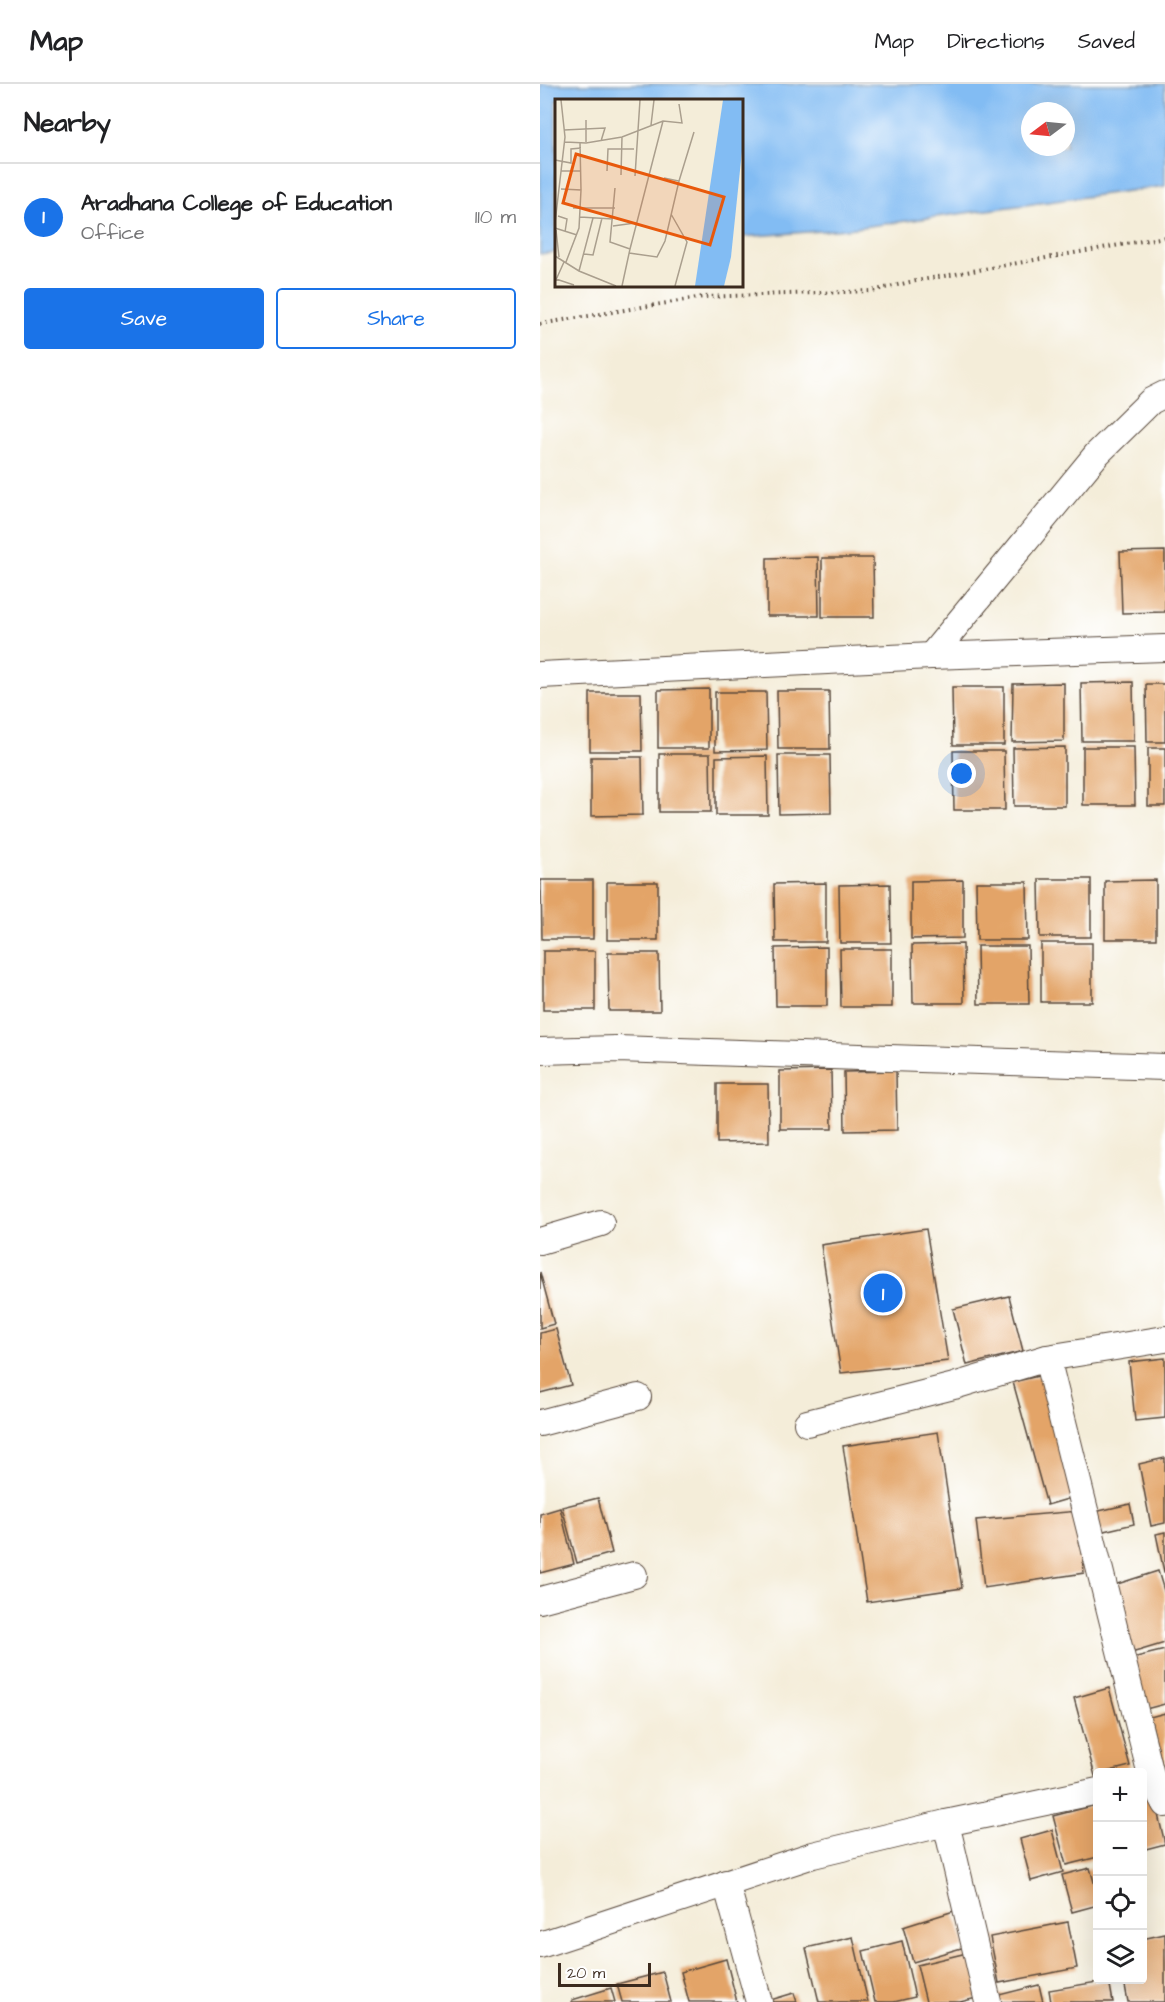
<!DOCTYPE html>
<meta charset="utf-8">
<style>
body{margin:0;font-family:"Architects Daughter",sans-serif;background:#f6f6f6;color:#202124}
.controls{position:absolute;right:18px;bottom:18px;display:grid;overflow:hidden;border-radius:6px;box-shadow:0 6px 24px #0002}
.controls button{width:54px;height:54px;display:grid;place-items:center;padding:0;border:0;border-bottom:2px solid #e0e0e0;background:#fff;color:#202124;font:30px sans-serif}
.compass{position:absolute;left:481px;top:18px;width:54px;height:54px;border-radius:50%;background:#fff;box-shadow:0 6px 24px #0002;rotate:254deg}
.scale{position:absolute;left:18px;bottom:15px;width:93px;box-sizing:border-box;padding-left:6px;border:3px solid #3b2a1e;border-top:0;font-size:16px;line-height:21px;white-space:nowrap;color:#3b2a1e;-webkit-text-stroke:4px #fff;paint-order:stroke}
.you{position:absolute;left:422px;top:690px;width:21px;height:21px;margin:-15px;border:4px solid #fff;border-radius:50%;background:#1a73e8;box-shadow:0 0 0 9px #1a73e833}
.badge{display:grid;place-items:center;width:39px;height:39px;border-radius:50%;background:#1a73e8;color:#fff;font-size:20px;font-weight:700}
.pin{position:absolute;translate:-50% -50%;border:3px solid #fff;box-shadow:0 2px 6px #0006}
.list{margin:0;padding:0;list-style:none}
h2{display:flex;justify-content:space-between;align-items:center;height:78px;margin:0;padding:0 24px;font-size:26px}
h2 small{font-size:20px;font-weight:400;color:#757577}
.list li{display:grid;grid-template-columns:39px 1fr auto;gap:18px;align-items:center;box-sizing:border-box;height:108px;padding:0 24px;border-top:2px solid #e0e0e0}
.list b{display:block;font-size:22px;white-space:nowrap}
.list p{margin:0;font-size:20px;white-space:nowrap;color:#757577}
.list em{font-size:20px;font-style:normal;color:#757577}
.actions{display:flex;gap:12px;padding:18px 24px}
.actions a{flex:1;padding:14px 0;border:2px solid #1a73e8;border-radius:6px;text-align:center;font-size:21px;color:#1a73e8}
.actions .main{background:#1a73e8;color:#fff}
.icon{flex:none;width:33px;height:33px;fill:none;stroke:currentColor;stroke-width:2;stroke-linecap:round;stroke-linejoin:round}
.map{position:relative;flex:none;width:625px;height:1918px;overflow:hidden}
header{display:flex;align-items:center;gap:36px;box-sizing:border-box;height:84px;padding:0 30px;background:#fff;border-bottom:2px solid #e0e0e0}
header strong{font-size:28px}
nav{display:flex;gap:33px;margin-inline-start:auto;font-size:21px}
main{display:flex}
aside{flex:1;background:#fff}
.map>svg:first-child{display:block}
</style>
<header>
<strong>Map</strong>
<nav><a>Map</a><a>Directions</a><a>Saved</a></nav>
</header>
<main>
<aside>
<h2>Nearby<small></small></h2>
<ul class="list">
<li><span class="badge">1</span><div><b>Aradhana College of Education</b><p>Office</p></div><em>110 m</em></li>
</ul>
<div class="actions"><a class="main">Save</a><a>Share</a></div>
</aside>
<div class="map">
<svg width="625" height="1918" viewBox="0 0 625 1918">
<rect width="100%" height="100%" fill="#fff"/>
<filter id="ink" filterUnits="userSpaceOnUse"><feTurbulence type="fractalNoise" baseFrequency=".0167" numOctaves="2"/><feDisplacementMap in="SourceGraphic" scale="12" xChannelSelector="R" yChannelSelector="G"/><feConvolveMatrix kernelMatrix="1 2 1 2 8 2 1 2 1" color-interpolation-filters="sRGB"/></filter>
<filter id="wash" filterUnits="userSpaceOnUse"><feTurbulence type="fractalNoise" baseFrequency=".008" numOctaves="4" result="noise"/><feDisplacementMap in="SourceGraphic" scale="24" xChannelSelector="R" yChannelSelector="G"/><feGaussianBlur stdDeviation="1.35" result="paint"/><feColorMatrix in="noise" values="0 0 0 0 0 0 0 0 0 0 0 0 0 0 0 0 0 1.4 0 .05"/><feComposite in="paint" operator="in"/></filter>
<g filter="url(#wash)">
<rect width="100%" height="100%" fill="#f4edd9"/>
<path fill="#82bcf3" stroke="#5e7388" stroke-width="1.5" fill-rule="evenodd" d="M0 0H625V102L307 145 201 153V16H16V168L0 170ZM490 27H526V63H490Z"/>
<g id="blocks">
<g fill="#e3a468">
<path d="M625 467V528L582 529 580 468Z"/>
<path d="M278 473 279 532H227V474Z"/>
<path d="M282 474H333L334 533H282Z"/>
<path d="M593 598 594 657H542L541 599Z"/>
<path d="M524 599V657L472 658 473 600Z"/>
<path d="M606 600H625V658H607Z"/>
<path d="M412 603H464V661H413Z"/>
<path d="M169 605V664H118V606Z"/>
<path d="M237 607H289L290 665H238Z"/>
<path d="M175 608H226L227 666 175 667Z"/>
<path d="M50 609H101L102 667H50Z"/>
<path d="M525 663V722H474L473 664Z"/>
<path d="M543 663H594L595 721H543Z"/>
<rect x="608" y="664" width="17" height="58"/>
<path d="M413 667H464L465 726H414Z"/>
<path d="M119 670H170L171 728H119Z"/>
<path d="M238 671H290L291 729 239 730Z"/>
<path d="M227 672 228 731H176V673Z"/>
<path d="M51 673H102L103 731 51 732Z"/>
<path d="M499 795H551V853H500Z"/>
<path d="M1 796H53V855H2Z"/>
<path d="M423 796V854L371 855V797Z"/>
<path d="M616 796V855H565V797Z"/>
<rect x="67" y="798" width="51" height="58"/>
<path d="M436 798H487L488 856H437Z"/>
<path d="M286 799V858H235L234 800Z"/>
<path d="M350 800 351 859H300L299 801Z"/>
<rect x="501" y="859" width="51" height="59"/>
<path d="M423 860 424 919H373L372 861Z"/>
<path d="M437 862H488L489 920H438Z"/>
<path d="M287 863V922H236L235 864Z"/>
<path d="M300 865H352V923H301Z"/>
<rect x="3" y="867" width="52" height="59"/>
<path d="M68 869H119L120 927H69Z"/>
<path d="M291 986 292 1045H240V987Z"/>
<path d="M356 987 357 1046 305 1047 304 988Z"/>
<path d="M177 1000H228L229 1058 177 1059Z"/>
<path d="M386 1145 408 1277 301 1289 281 1161Z"/>
<path d="M0 1188 14 1240 0 1244Z"/>
<path d="M469 1212 483 1267 427 1281 413 1225Z"/>
<path d="M16 1245 31 1301 0 1309V1249Z"/>
<path d="M625 1274V1334L595 1337 589 1278Z"/>
<path d="M507 1290 538 1412 507 1421 473 1298Z"/>
<path d="M398 1348 422 1504 327 1518 303 1362Z"/>
<path d="M625 1374V1439L611 1442 599 1380Z"/>
<path d="M58 1414 72 1469 37 1479 22 1423Z"/>
<path d="M590 1420 594 1440 555 1449 550 1429Z"/>
<path d="M20 1424 34 1480 0 1489V1430Z"/>
<path d="M539 1427 544 1489 444 1504 436 1436Z"/>
<path d="M625 1448V1488H624L616 1450Z"/>
<path d="M618 1487 625 1510V1559L588 1570 568 1503Z"/>
<path d="M625 1566V1620L598 1627 584 1576Z"/>
<path d="M569 1604 590 1682 566 1688H558V1691L555 1692 534 1614Z"/>
<path d="M625 1629V1680L622 1681 610 1633Z"/>
<path d="M611 1701 625 1760 602 1766V1703Z"/>
<path d="M556 1721 558 1728V1773L526 1781 513 1732Z"/>
<path d="M512 1746 523 1788 491 1797 480 1755Z"/>
<path d="M550 1784 558 1812V1821L532 1828 522 1791Z"/>
<path d="M414 1827 425 1863 373 1878 363 1843Z"/>
<path d="M528 1838 537 1884 459 1899 450 1853Z"/>
<path d="M625 1850V1918H588L584 1896H602V1855Z"/>
<path d="M313 1853 328 1918H279L266 1864Z"/>
<path d="M362 1857 375 1913 354 1918H335L323 1867Z"/>
<path d="M431 1868 441 1913 420 1918H386L377 1881Z"/>
<path d="M186 1875 197 1918H149L141 1888Z"/>
<path d="M123 1888 131 1918H82L77 1900Z"/>
<path d="M569 1896 573 1918H511L509 1906Z"/>
<path d="M499 1901 503 1918H452L451 1913Z"/>
<path d="M71 1904 75 1918H32V1916Z"/>
<path d="M254 1909 257 1918H227V1917Z"/>
</g>
</g>
</g>
<g filter="url(#ink)">
<use href="#blocks" fill-opacity="0" stroke="#57473a" stroke-width="1.5"/>
<g fill="none" stroke-linecap="round" stroke-linejoin="round">
<defs>
<g id="street">
<path d="M391 572 557 370 611 317 625 310"/>
<path d="M0 591 391 572 625 564"/>
<path d="M0 967 77 965 625 983"/>
<path d="M0 1157 61 1139"/>
<path d="M507 1274 612 1695 625 1720"/>
<path d="M0 1339 98 1313"/>
<path d="M267 1339 414 1302 507 1274 625 1255"/>
<path d="M0 1516 94 1491"/>
<path d="M186 1799 219 1918"/>
<path d="M0 1861 273 1771 406 1739"/>
<path d="M448 1918 406 1739 558 1707"/>
</g>
</defs>
<use href="#street" stroke="#57473a" stroke-width="28"/>
<path stroke="#57473a" stroke-width="4" stroke-dasharray="1.5 4.5" stroke-linecap="butt" d="M0 240 163 213 332 207 370 198 625 153"/>
<use href="#street" stroke="#fff" stroke-width="26"/>
</g>
</g>
<g transform="translate(15 15)">
<rect width="188" height="188" fill="#f4edd9"/>
<path d="M168 1H187V52L176 158 169 187H140Z" fill="#82bcf3"/>
<path fill="none" stroke="#aa9f8e" stroke-width="1.5" d="M31 21V43M96 26 99 1M9 31 50 29 46 42M10 43 31 44 67 38 108 22 127 24 124 5M25 44 26 91M0 61 16 64V50L26 49M6 72H26M52 72 53 50H79M66 76 67 38M80 77 85 1M124 82 139 33M60 89 55 143 75 150 67 187M6 90 26 91 24 129 11 163M18 109H60M116 115 132 143 120 187M3 117 12 120 10 133M25 118 58 120M0 124 10 38 6 1M58 127 80 124M0 129 22 136M1 131 4 158M75 150 108 22M74 154 102 158 110 142 124 82 109 79M29 155 38 156 47 119M0 157 24 172 61 187M24 172 38 119M1 180 19 186M0 183 9 163"/>
<path fill="#e8590c" fill-opacity="0.15" stroke="#e8590c" stroke-width="3" d="M21 55 169 98 155 146 8 104Z"/>
<rect width="188" height="188" fill="none" stroke="#3b2a1e" stroke-width="3"/>
</g>
</svg>
<div class="controls">
<button>+</button>
<button>−</button>
<button><svg class="icon" aria-label="locate" viewBox="0 0 24 24"><circle cx="12" cy="12" r="6"/><path d="M12 2v4M12 18v4M2 12h4M18 12h4"/></svg></button>
<button><svg class="icon" aria-label="layers" viewBox="0 0 24 24"><path d="M12 4l9 5-9 5-9-5zM3 14l9 5 9-5"/></svg></button>
</div>
<svg class="compass" viewBox="-18 -18 36 36"><path d="M0-13l5 13h-10z" fill="#e53935"/><path d="M0 13l5-13h-10z" fill="#757577"/></svg>
<div class="scale">20 m</div>
<div class="you"></div>
<div class="pin badge" style="left:343px;top:1209px">1</div>
</div>
</main>
